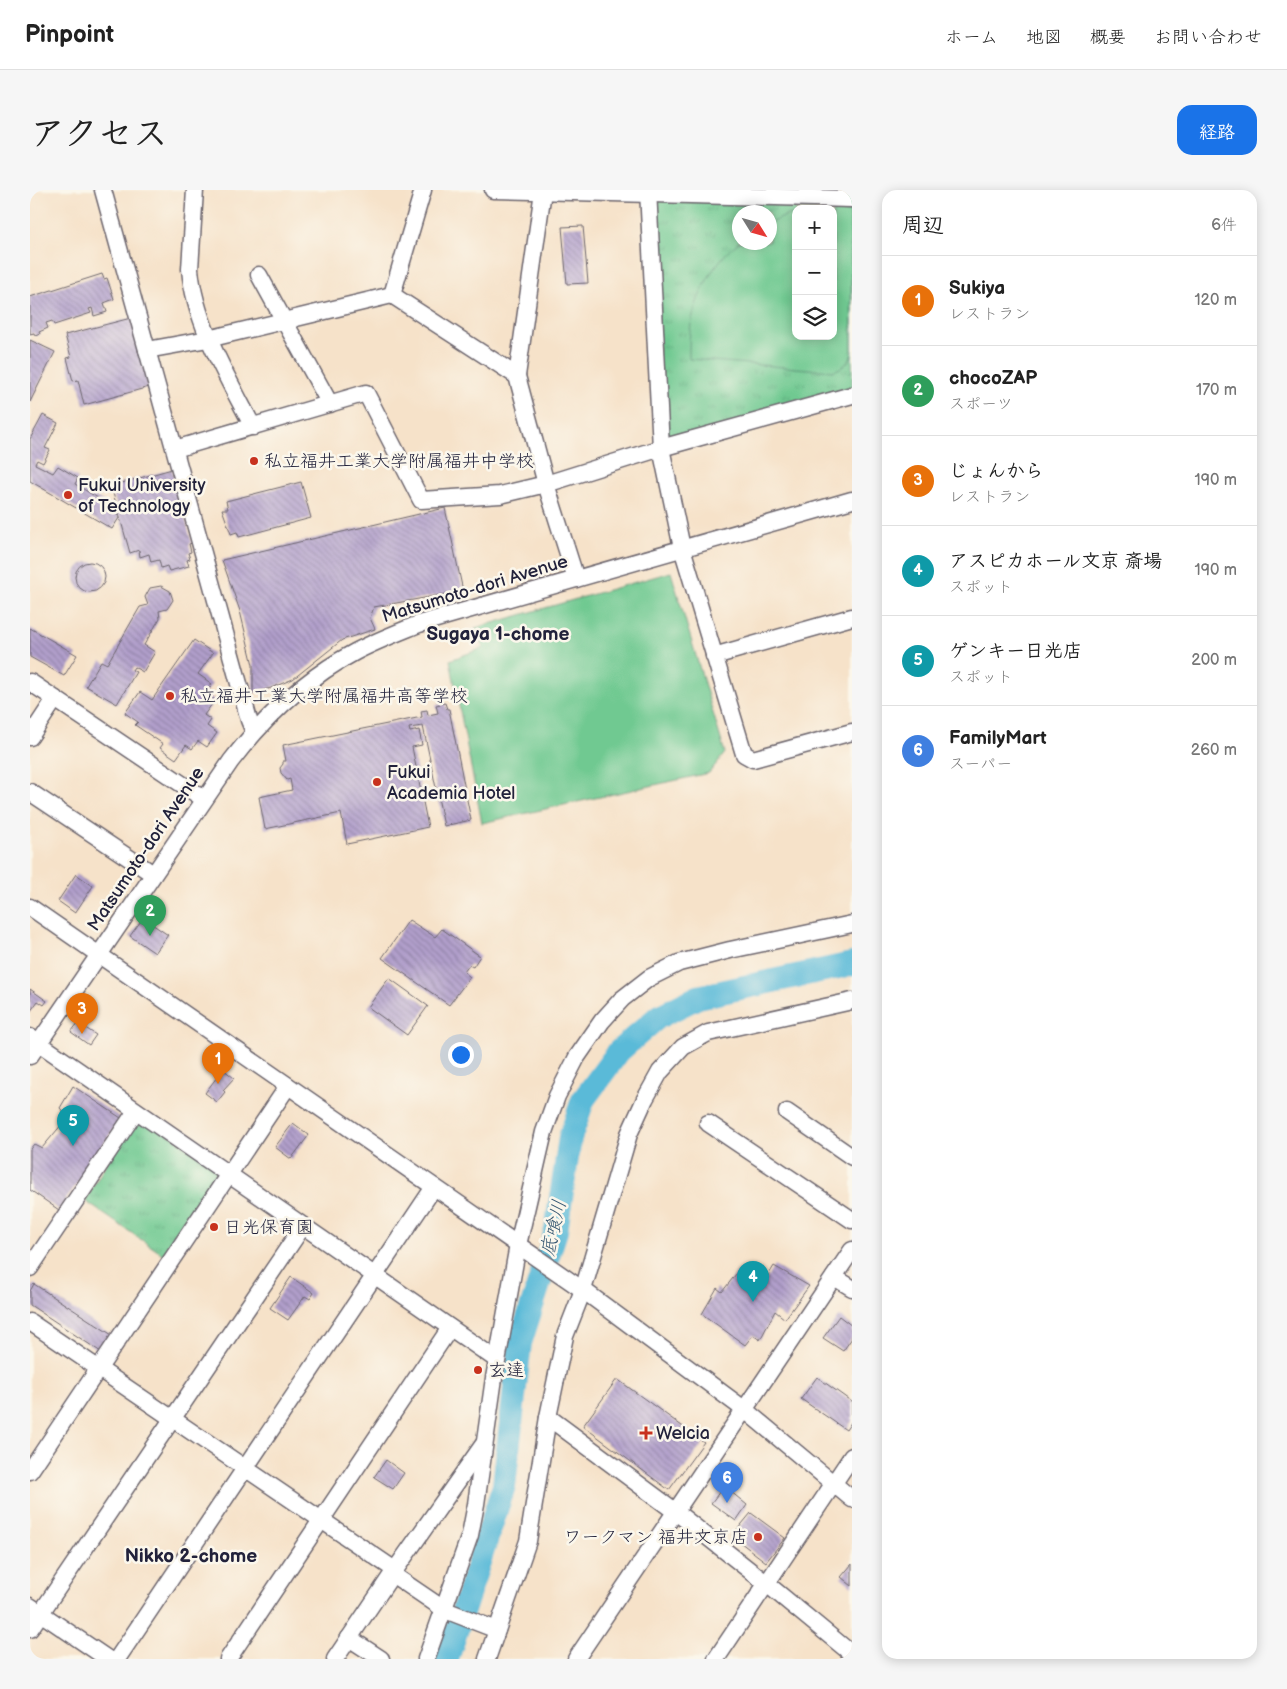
<!DOCTYPE html>
<html lang="ja">
<meta charset="utf-8">
<style>
body{margin:0;font-family:"Balsamiq Sans","Klee One",sans-serif;background:#f6f6f6;color:#222}
.controls{position:absolute;right:15px;top:15px;display:grid;overflow:hidden;border-radius:10px;box-shadow:0 2px 12px #0003}
.controls button{width:45px;height:45px;display:grid;place-items:center;padding:0;border:0;border-bottom:1px solid #e0e0e0;background:#fff;color:#222;font:25px sans-serif}
.compass{position:absolute;left:702px;top:15px;width:45px;height:45px;border-radius:50%;background:#fff;box-shadow:0 2px 12px #0003;rotate:127deg}
.you{position:absolute;left:430px;top:864px;width:18px;height:18px;margin:-12px;border:4px solid #fff;border-radius:50%;background:#1a73e8;box-shadow:0 0 0 8px #1a73e833}
.badge{display:grid;place-items:center;width:32px;height:32px;border-radius:50%;background:#1a73e8;color:#fff;font-size:16px;font-weight:700}
.pin{position:absolute;translate:-50% -41px;filter:drop-shadow(0 1px 2px #0008)}
.pin::after{content:'';position:absolute;top:26px;width:18px;height:15px;background:inherit;clip-path:polygon(0 0,100% 0,50% 100%)}
.list{margin:0;padding:0;list-style:none}
h2{display:flex;justify-content:space-between;align-items:center;height:65px;margin:0;padding:0 20px;font-size:21px}
h2 small{font-size:16px;font-weight:400;color:#767676}
.list li{display:grid;grid-template-columns:32px 1fr auto;gap:15px;align-items:center;box-sizing:border-box;height:90px;padding:0 20px;border-top:1px solid #e0e0e0}
.list b{display:block;font-size:19px;white-space:nowrap}
.list p{margin:0;font-size:16px;white-space:nowrap;color:#767676}
.list em{font-size:16px;font-style:normal;color:#767676}
.icon{flex:none;width:28px;height:28px;fill:none;stroke:currentColor;stroke-width:2;stroke-linecap:round;stroke-linejoin:round}
.map{position:relative;flex:none;width:822px;height:1469px;overflow:hidden;border-radius:15px}
header{display:flex;align-items:center;gap:30px;box-sizing:border-box;height:70px;padding:0 25px;background:#fff;border-bottom:1px solid #e0e0e0}
header strong{font-size:24px}
nav{display:flex;gap:28px;margin-inline-start:auto;font-size:18px}
.intro{display:flex;align-items:center;justify-content:space-between;box-sizing:border-box;height:120px;padding:0 30px}
h1{margin:0;font-size:35px}
.button{padding:12px 22px;border-radius:15px;background:#1a73e8;color:#fff;font-size:18px;font-weight:700}
main{display:flex;gap:30px;padding:0 30px}
aside{flex:1;background:#fff;border-radius:15px;box-shadow:0 2px 12px #0003}
.map>svg:first-child{display:block}
</style>
<header>
<strong>Pinpoint</strong>
<nav><a>ホーム</a><a>地図</a><a>概要</a><a>お問い合わせ</a></nav>
</header>
<div class="intro"><h1>アクセス</h1><a class="button">経路</a></div>
<main>
<div class="map">
<svg width="822" height="1469" viewBox="0 0 822 1469">
<defs>
<pattern id="park-tufts" width="24" height="20" patternUnits="userSpaceOnUse" patternTransform="scale(1.25)"><rect width="24" height="20" fill="#6fc991"/><path d="M3 7l-1-3M5 7V3M7 7l1-3M15 17l-1-3M17 17v-4M19 17l1-3" fill="none" stroke="#60ac7e"/></pattern>
<pattern id="building-back-hatch" width="6" height="6" patternUnits="userSpaceOnUse" patternTransform="scale(1.25)"><rect width="6" height="6" fill="#b19fcb"/><path d="M-1 5l2 2M0 0l6 6M5-1l2 2" fill="none" stroke="#9081a6"/></pattern>
</defs>
<rect width="100%" height="100%" fill="#fbf7ec"/>
<filter id="ink" filterUnits="userSpaceOnUse"><feTurbulence type="fractalNoise" baseFrequency=".02" numOctaves="2"/><feDisplacementMap in="SourceGraphic" scale="10" xChannelSelector="R" yChannelSelector="G"/><feConvolveMatrix kernelMatrix="1 2 1 2 8 2 1 2 1" color-interpolation-filters="sRGB"/></filter>
<filter id="wash" filterUnits="userSpaceOnUse"><feTurbulence type="fractalNoise" baseFrequency=".0096" numOctaves="4" result="noise"/><feDisplacementMap in="SourceGraphic" scale="20" xChannelSelector="R" yChannelSelector="G"/><feGaussianBlur stdDeviation="1.12" result="paint"/><feColorMatrix in="noise" values="0 0 0 0 0 0 0 0 0 0 0 0 0 0 0 0 0 1.4 0 .05"/><feComposite in="paint" operator="in"/></filter>
<g filter="url(#wash)">
<rect width="100%" height="100%" fill="#f6e2c9"/>
<g fill="url(#park-tufts)" stroke="#487666" fill-rule="evenodd">
<path d="M624 4 822 9V205L631 258ZM766 19H803V146H766ZM709 22H739V52H709Z"/>
<path d="M106 921 198 985 141 1070 55 1011Z"/>
</g>
<g fill="#6fc991" stroke="#487666">
<path d="M803 21 820 22 822 164C818 174 813 178 802 181L659 169C659 157 659 145 661 134 667 103 684 71 709 52H739L740 33 758 25 766 24V146H803Z"/>
<path d="M641 382 695 563 679 583 452 633 420 470 453 458 445 438Z"/>
</g>
<g fill="none" stroke-linecap="round" stroke-linejoin="round">
<path stroke="#5abad8" stroke-width="24" d="M417 1469 474 1296 490 1153 526 1041 540 948 553 910 589 861 628 827 668 807 822 774"/>
</g>
<g id="blocks">
<g fill="url(#building-back-hatch)">
<path d="M553 36 558 93 537 94 532 37Z"/>
<path d="M72 84 74 89 77 88 84 109 74 113 77 122 64 126 62 118 59 119 61 123 24 135 22 131 16 133 18 138 9 142 10 144 5 146 4 143 0 144V107Z"/>
<path d="M101 128 119 197 54 215 48 190 43 191 37 168 41 167 35 145Z"/>
<path d="M0 150 25 162 0 212Z"/>
<path d="M13 225 28 233 15 258 20 260 13 273 7 270 5 274 23 283 28 276 48 288 45 294 86 319 89 328 82 339 0 291V249Z"/>
<path d="M142 279 162 353 159 354 161 362 158 363 160 369 157 370 159 376 139 381 137 376 131 378 129 370 121 372 119 364 110 367 109 360 100 363 81 296Z"/>
<path d="M271 292 281 328 209 347 207 342 201 344 192 319H198L196 311Z"/>
<path d="M415 318 433 401 344 417 340 428 345 439 312 450 263 489 241 498 223 503V475L210 421 192 370Z"/>
<circle cx="60" cy="387" r="15"/>
<path d="M131 396 140 401 143 410 137 419 129 421 130 428 114 455 125 462 113 482 104 477 102 480 106 482 87 514 56 496 71 471 77 474 110 417 118 415 115 407 120 398Z"/>
<path d="M0 438 47 465 34 486 0 467Z"/>
<path d="M164 450 183 463 168 484 182 494 175 504 185 510 174 525 181 530 177 536 187 543 177 557 168 551 162 559 156 555 146 569 130 558 133 554 105 535 108 532 95 523 110 502 122 510Z"/>
<path d="M415 513 417 519H419L441 630 414 636 393 536 379 538 380 542 389 540 392 555 382 557 398 637 317 654 311 623 235 639 229 607 262 600 260 589 257 590 251 583 250 578 253 574V571H256L253 555 392 527 391 521 397 520 398 525 408 523 406 515Z"/>
<path d="M46 684 63 696 45 723 28 711Z"/>
<path d="M113 728 138 745 125 763 100 746Z"/>
<path d="M379 730 405 747 412 739 450 766 443 777 439 775 434 782 440 787 419 815 352 768Z"/>
<path d="M359 788 398 816 377 845 338 817Z"/>
<path d="M0 799 17 811 14 815 8 811 0 822Z"/>
<path d="M48 833 66 845 59 855 41 842Z"/>
<path d="M193 879 204 888 193 900 195 902 187 912 175 903Z"/>
<path d="M43 896 91 928 29 1020 0 1000V959L4 954 12 958 38 927 30 918Z"/>
<path d="M263 933 279 945 261 969 245 957Z"/>
<path d="M744 1076 779 1096 755 1129 745 1121 730 1150 723 1145 715 1155 672 1124 687 1098 692 1102 710 1079 733 1094Z"/>
<path d="M261 1087 284 1103 280 1109 275 1106 258 1130 240 1118Z"/>
<path d="M4 1094 82 1145 71 1162 0 1115V1101Z"/>
<path d="M809 1126 822 1136V1148L813 1161 793 1148Z"/>
<path d="M787 1187 822 1212V1231L816 1240 771 1209Z"/>
<path d="M587 1189 674 1252 639 1300 553 1236Z"/>
<path d="M356 1270 374 1283 363 1299 344 1287Z"/>
<path d="M694 1296 717 1315 706 1331 681 1313Z"/>
<path d="M721 1323 755 1348 736 1372 702 1346Z"/>
<path d="M822 1374V1396L811 1387Z"/>
</g>
</g>
</g>
<g filter="url(#ink)">
<use href="#blocks" fill-opacity="0" stroke="#6c656d" stroke-width="1"/>
<g fill="none" stroke-linecap="round" stroke-linejoin="round">
<defs>
<g id="minor">
<path d="M73 0 219 530 224 542"/>
<path d="M165 0 160 79C165 134 198 188 223 237"/>
<path d="M463 0 822 9"/>
<path d="M618 0 631 258 652 358 714 564 723 569 822 542"/>
<path d="M513 1 487 186 516 294 546 389"/>
<path d="M229 85 300 214"/>
<path d="M362 105 393 0"/>
<path d="M117 160 178 149 362 105 487 186"/>
<path d="M145 259 336 203 391 310 470 305 516 294 631 258 822 205"/>
<path d="M684 466 822 427"/>
<path d="M0 492 174 609"/>
<path d="M0 547 25 509"/>
<path d="M0 602 123 684"/>
<path d="M0 717 553 1100 715 1220 822 1309"/>
<path d="M0 847 467 1170"/>
<path d="M0 866 201 571C235 527 276 488 325 462 346 451 367 443 389 434L822 310"/>
<path d="M757 922 822 967"/>
<path d="M678 933 822 1030"/>
<path d="M0 1078 106 921"/>
<path d="M804 1087 822 1098"/>
<path d="M0 1132 365 1380"/>
<path d="M518 1227 646 1322 737 1394 822 1464"/>
<path d="M0 1281 258 896"/>
<path d="M362 1384 415 1420 467 1440"/>
<path d="M0 1416 78 1469"/>
<path d="M0 1439 273 1036"/>
<path d="M319 1448 351 1469"/>
<path d="M87 1469 404 997"/>
<path d="M198 1469 420 1138"/>
<path d="M305 1469 365 1380 453 1255"/>
<path d="M396 1469 440 1345 446 1314 464 1188 488 1055 514 942 527 906 547 867 572 831 592 809 619 788 649 773 700 760 822 734"/>
<path d="M457 1469 498 1351 518 1227 535 1146 553 1100 599 944 615 909 630 882 653 857 678 843 822 811"/>
<path d="M546 1469 822 1060"/>
<path d="M686 1469 822 1266"/>
</g>
</defs>
<use href="#minor" stroke="#6c656d" stroke-width="19"/>
<use href="#minor" stroke="#fff" stroke-width="16"/>
</g>
</g>
<g fill="#c8321e" stroke="#fbf7ec" stroke-width="2">
<circle cx="224" cy="271" r="5"/>
<circle cx="38" cy="305" r="5"/>
<circle cx="140" cy="506" r="5"/>
<circle cx="347" cy="592" r="5"/>
<circle cx="184" cy="1037" r="5"/>
<circle cx="448" cy="1180" r="5"/>
<path d="M613.5 1235.5h5v5h5v5h-5v5h-5v-5h-5v-5h5z"/>
<circle cx="728" cy="1347" r="5"/>
</g>
<g text-anchor="middle" dominant-baseline="central" stroke-width="5" stroke-linejoin="round" paint-order="stroke">
<g font-size="18" fill="#22223b" stroke="#fbf7ec" text-anchor="start">
<text x="234" y="271">私立福井工業大学附属福井中学校</text>
<text x="48" y="295">Fukui University<tspan x="48" dy="21">of Technology</tspan></text>
<text x="150" y="506">私立福井工業大学附属福井高等学校</text>
<text x="357" y="582">Fukui<tspan x="357" dy="21">Academia Hotel</tspan></text>
<text x="194" y="1037">日光保育園</text>
<text x="458" y="1180">玄達</text>
<text x="626" y="1243">Welcia</text>
<text x="718" y="1347" text-anchor="end">ワークマン 福井文京店</text>
</g>
<g font-size="18" fill="#22223b" stroke="#fbf7ec">
<text transform="translate(445 399) rotate(-17)">Matsumoto-dori Avenue</text>
<text transform="translate(116 659) rotate(-56)">Matsumoto-dori Avenue</text>
</g>
<g font-size="19" font-weight="bold" fill="#22223b" stroke="#fbf7ec">
<text x="468" y="444">Sugaya 1-chome</text>
<text x="161" y="1366">Nikko 2-chome</text>
</g>
<g font-size="19" font-style="italic" fill="#365772" stroke="#fbf7ec">
<text transform="translate(524 1038) rotate(-77)">底喰川</text>
</g>
</g>
</svg>
<div class="controls">
<button>+</button>
<button>−</button>
<button><svg class="icon" aria-label="layers" viewBox="0 0 24 24"><path d="M12 4l9 5-9 5-9-5zM3 14l9 5 9-5"/></svg></button>
</div>
<svg class="compass" viewBox="-18 -18 36 36"><path d="M0-13l5 13h-10z" fill="#e53935"/><path d="M0 13l5-13h-10z" fill="#767676"/></svg>
<div class="you"></div>
<div class="pin badge" style="left:188px;top:894px;background:#e8710a">1</div>
<div class="pin badge" style="left:120px;top:746px;background:#2e9e5b">2</div>
<div class="pin badge" style="left:52px;top:844px;background:#e8710a">3</div>
<div class="pin badge" style="left:723px;top:1112px;background:#0f9aa8">4</div>
<div class="pin badge" style="left:43px;top:956px;background:#0f9aa8">5</div>
<div class="pin badge" style="left:697px;top:1313px;background:#3f7fe0">6</div>
</div>
<aside>
<h2>周辺<small>6件</small></h2>
<ul class="list">
<li><span class="badge" style="background:#e8710a">1</span><div><b>Sukiya</b><p>レストラン</p></div><em>120 m</em></li>
<li><span class="badge" style="background:#2e9e5b">2</span><div><b>chocoZAP</b><p>スポーツ</p></div><em>170 m</em></li>
<li><span class="badge" style="background:#e8710a">3</span><div><b>じょんから</b><p>レストラン</p></div><em>190 m</em></li>
<li><span class="badge" style="background:#0f9aa8">4</span><div><b>アスピカホール文京 斎場</b><p>スポット</p></div><em>190 m</em></li>
<li><span class="badge" style="background:#0f9aa8">5</span><div><b>ゲンキー日光店</b><p>スポット</p></div><em>200 m</em></li>
<li><span class="badge" style="background:#3f7fe0">6</span><div><b>FamilyMart</b><p>スーパー</p></div><em>260 m</em></li>
</ul>
</aside>
</main>
